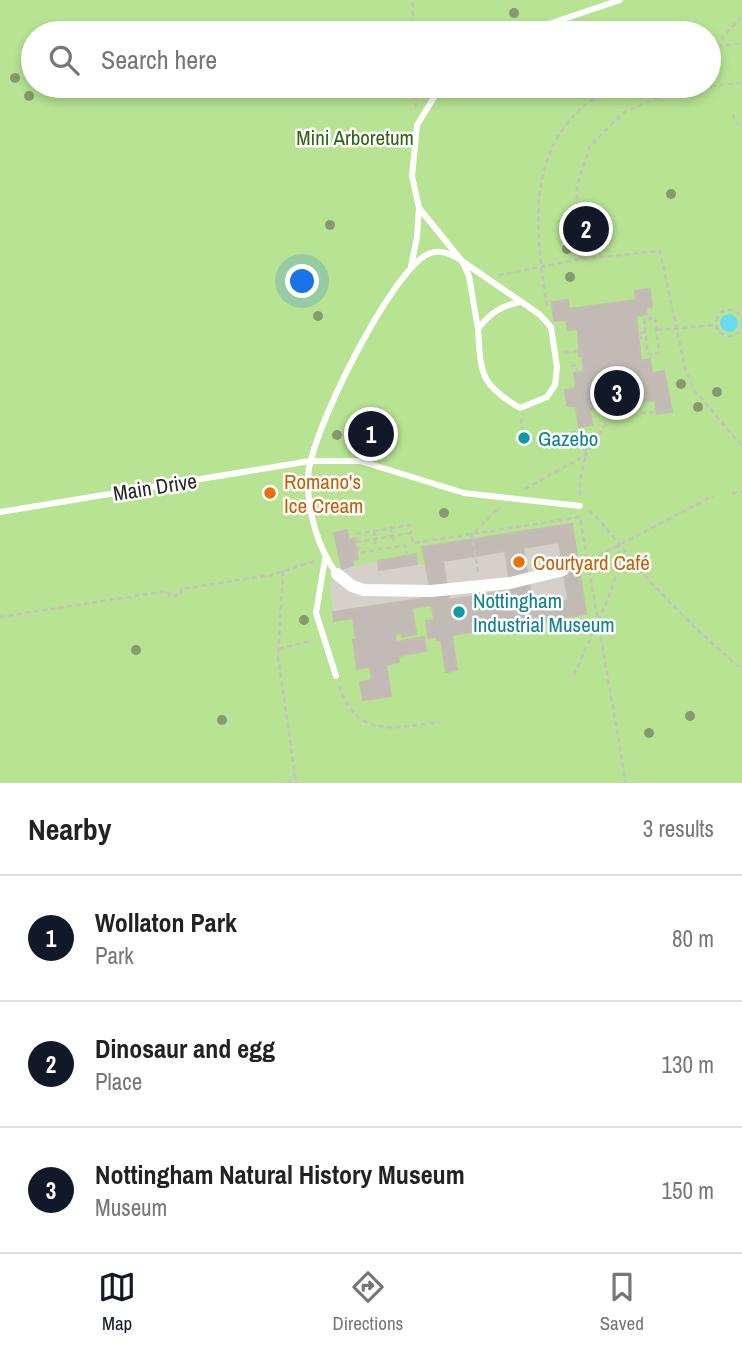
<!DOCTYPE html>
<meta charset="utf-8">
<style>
body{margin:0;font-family:"Archivo Narrow",sans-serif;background:#f2f2f2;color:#222}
.you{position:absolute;left:303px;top:282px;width:24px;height:24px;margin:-18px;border:5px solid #fff;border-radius:50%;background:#1a73e8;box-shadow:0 0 0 10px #1a73e833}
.badge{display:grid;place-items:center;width:46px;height:46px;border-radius:50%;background:#111827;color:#fff;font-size:23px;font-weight:700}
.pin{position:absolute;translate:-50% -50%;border:4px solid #fff;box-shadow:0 2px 7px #0006}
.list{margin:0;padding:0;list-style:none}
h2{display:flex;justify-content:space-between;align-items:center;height:91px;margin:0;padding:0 28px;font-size:30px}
h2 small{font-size:23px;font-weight:400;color:#767676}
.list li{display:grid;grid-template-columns:46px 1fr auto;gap:21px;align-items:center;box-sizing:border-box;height:126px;padding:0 28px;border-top:2px solid #e0e0e0}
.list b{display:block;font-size:26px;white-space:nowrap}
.list p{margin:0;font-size:23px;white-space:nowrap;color:#767676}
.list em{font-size:23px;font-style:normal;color:#767676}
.icon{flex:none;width:38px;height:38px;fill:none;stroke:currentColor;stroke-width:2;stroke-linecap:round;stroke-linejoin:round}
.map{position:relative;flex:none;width:742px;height:783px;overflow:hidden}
.search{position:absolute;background:#fff;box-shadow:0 4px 10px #0003;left:21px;right:21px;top:21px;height:77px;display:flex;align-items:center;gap:18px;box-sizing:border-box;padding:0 24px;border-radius:38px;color:#767676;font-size:26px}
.sheet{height:469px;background:#fff}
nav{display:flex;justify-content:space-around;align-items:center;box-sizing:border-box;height:98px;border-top:2px solid #e0e0e0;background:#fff;font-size:19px;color:#767676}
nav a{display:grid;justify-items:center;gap:4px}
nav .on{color:#111827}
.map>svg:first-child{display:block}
</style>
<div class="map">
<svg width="742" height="783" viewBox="0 0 742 783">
<rect width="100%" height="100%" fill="#eae0d8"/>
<path fill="#b7e392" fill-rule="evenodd" d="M0 0H742V783H0ZM33 33H709V86H33Z"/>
<g fill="#d6d0ca">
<path d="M558 543 568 600 534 605 524 548Z"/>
<path d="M505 552 511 590 449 600 443 561Z"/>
<path d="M378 561 379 570 417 564 427 565 432 597 333 612 329 584 342 569Z"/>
</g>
<circle fill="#67dcf0" cx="729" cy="323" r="9"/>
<g fill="#c2bab5" stroke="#c5bcb2" stroke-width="2" fill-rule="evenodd">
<path d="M650 289 652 307 646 308 647 314 636 316 641 361 650 359 652 373 664 371 672 412 657 414 655 400 626 405 627 414 616 415 615 407 590 410 592 425 579 427 576 406H567L565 390 576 388 574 373 584 372 582 355 579 356 578 329 568 330 566 320 554 321 552 302 568 300 569 309 636 300 635 291Z"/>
<circle cx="524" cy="438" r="6"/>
<path d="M572 524 586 614 452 635 457 670 446 672 441 639 437 640V637L428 638 426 621 434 620 432 605 412 608 416 634 402 637 401 633 395 634 396 642 424 637 426 651 398 656 399 662 386 665 391 696 363 700 360 682 372 680 370 667 357 669 353 640H356L353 618 334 621 333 612 432 597 422 547ZM559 542 568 600 533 606 523 548ZM505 551 511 590 449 600 443 561Z"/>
<path d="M347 530 353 565 342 569 334 533Z"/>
<path d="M354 538 358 559 353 560 349 540Z"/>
<path d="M416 554 417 564 379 570 378 561Z"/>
</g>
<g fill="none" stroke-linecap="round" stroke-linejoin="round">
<g stroke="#c3c3c3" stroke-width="2.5" stroke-dasharray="5 3.5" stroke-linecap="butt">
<path d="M412 33 413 0"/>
<path d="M715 46 742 16"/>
<path d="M709 47 742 43"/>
<path d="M415 86 416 107"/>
<path d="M733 114 735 121 742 128"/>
<path d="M581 259 577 227V185L590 146 624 112 679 89 742 83"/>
<path d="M499 275 581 259 660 251 685 368 695 391 742 446"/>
<path d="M547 306C533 221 524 131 615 86"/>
<circle cx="729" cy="323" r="13"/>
<path d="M655 318 659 353 648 354 644 319Z"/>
<path d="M657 330 716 325"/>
<path d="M638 338H641L640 333 645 332"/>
<path d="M564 353 578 351"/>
<path d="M571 366 576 365 577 373"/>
<path d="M521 419 523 433"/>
<path d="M529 439 574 432 582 436 586 455 580 479V496"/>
<path d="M525 489 586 455 606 423 613 417 654 412"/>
<path d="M732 493 742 492"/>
<path d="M589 511C608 526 621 549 638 568 670 604 704 638 742 669"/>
<path d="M391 528 394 545"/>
<path d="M374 531 376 548"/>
<path d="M357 542 356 534 410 525 411 532"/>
<path d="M407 556 405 545 359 553 357 542 411 533 413 543 580 517 626 783"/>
<path d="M575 565 588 561 713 496"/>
<path d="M283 571 278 656 296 783"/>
<path d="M478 572 472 534 500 507"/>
<path d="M0 617 167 591 170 596 181 595V589L271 575 315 561"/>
<path d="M279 649 313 640"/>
<path d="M574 675 605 606 616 576 619 566 618 545"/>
<path d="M339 686C357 739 394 728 439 722"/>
<path d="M288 783 294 775"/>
</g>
<g stroke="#fff" stroke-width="6">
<path d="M522 33 620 0"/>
<path d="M419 208 462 261 539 314 551 327 557 367 555 385 547 397 520 408C479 384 481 373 478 329 490 313 501 306 520 302"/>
<path d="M411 266 417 237 419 208 412 176 417 125 441 86"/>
<path d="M0 512 310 461H360L464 493 580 506"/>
<path d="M325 559 316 613 336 676"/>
<path d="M337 574C318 549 307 510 308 478 308 437 391 271 428 254 440 248 452 254 462 261L469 276 478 329"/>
</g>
<path stroke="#fff" stroke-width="12" d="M337 574 352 586 364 590 431 591 510 583 563 570"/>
</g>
<g fill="#849b6e">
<circle cx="514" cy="13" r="5"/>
<circle cx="15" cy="78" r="5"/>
<circle cx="29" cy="96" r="5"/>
<circle cx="671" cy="194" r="5"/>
<circle cx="330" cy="225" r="5"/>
<circle cx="567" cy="249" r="5"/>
<circle cx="570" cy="277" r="5"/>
<circle cx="318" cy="316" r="5"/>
<circle cx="681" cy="384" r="5"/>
<circle cx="717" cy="392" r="5"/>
<circle cx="698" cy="407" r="5"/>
<circle cx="337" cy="435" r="5"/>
<circle cx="444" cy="513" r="5"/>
<circle cx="304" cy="620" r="5"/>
<circle cx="136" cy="650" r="5"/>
<circle cx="690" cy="716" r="5"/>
<circle cx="222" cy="720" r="5"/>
<circle cx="649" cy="733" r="5"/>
</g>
<g fill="#0f9aa8" stroke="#fff" stroke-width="2.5">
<circle cx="524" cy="438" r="7"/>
<circle cx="459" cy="612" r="7"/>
</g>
<g fill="#e8710a" stroke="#fff" stroke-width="2.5">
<circle cx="270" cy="493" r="7"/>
<circle cx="519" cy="562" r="7"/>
</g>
<g text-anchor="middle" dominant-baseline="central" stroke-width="5" stroke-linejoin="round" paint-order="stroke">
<g font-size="21" fill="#306317" stroke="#fff">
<text x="355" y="137">Mini Arboretum</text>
</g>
<g font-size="21" fill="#0d838f" stroke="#fff" text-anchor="start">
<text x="538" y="438">Gazebo</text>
<text x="473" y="600">Nottingham<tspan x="473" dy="24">Industrial Museum</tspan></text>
</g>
<g font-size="21" fill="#c56008" stroke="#fff" text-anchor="start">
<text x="284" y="481">Romano's<tspan x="284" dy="24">Ice Cream</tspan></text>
<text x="533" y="562">Courtyard Café</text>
</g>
<g font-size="21" fill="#272727" stroke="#fff">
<text transform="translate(155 487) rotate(-9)">Main Drive</text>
</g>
</g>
</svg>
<div class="you"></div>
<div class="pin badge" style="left:371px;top:434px">1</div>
<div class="pin badge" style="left:586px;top:229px">2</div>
<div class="pin badge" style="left:617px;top:393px">3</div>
<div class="search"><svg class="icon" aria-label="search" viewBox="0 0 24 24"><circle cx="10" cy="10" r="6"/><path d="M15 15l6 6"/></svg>Search here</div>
</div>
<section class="sheet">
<h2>Nearby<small>3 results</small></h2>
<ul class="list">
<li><span class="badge">1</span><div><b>Wollaton Park</b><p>Park</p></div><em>80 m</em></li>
<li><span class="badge">2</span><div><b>Dinosaur and egg</b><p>Place</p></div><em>130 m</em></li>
<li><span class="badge">3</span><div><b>Nottingham Natural History Museum</b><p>Museum</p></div><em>150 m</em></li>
</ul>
</section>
<nav>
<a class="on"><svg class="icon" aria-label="map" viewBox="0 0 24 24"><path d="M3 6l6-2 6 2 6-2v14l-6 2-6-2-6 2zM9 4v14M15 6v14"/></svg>Map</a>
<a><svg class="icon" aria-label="directions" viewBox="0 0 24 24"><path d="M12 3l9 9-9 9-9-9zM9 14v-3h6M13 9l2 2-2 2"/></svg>Directions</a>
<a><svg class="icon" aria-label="saved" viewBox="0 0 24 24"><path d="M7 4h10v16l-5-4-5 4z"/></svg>Saved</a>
</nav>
